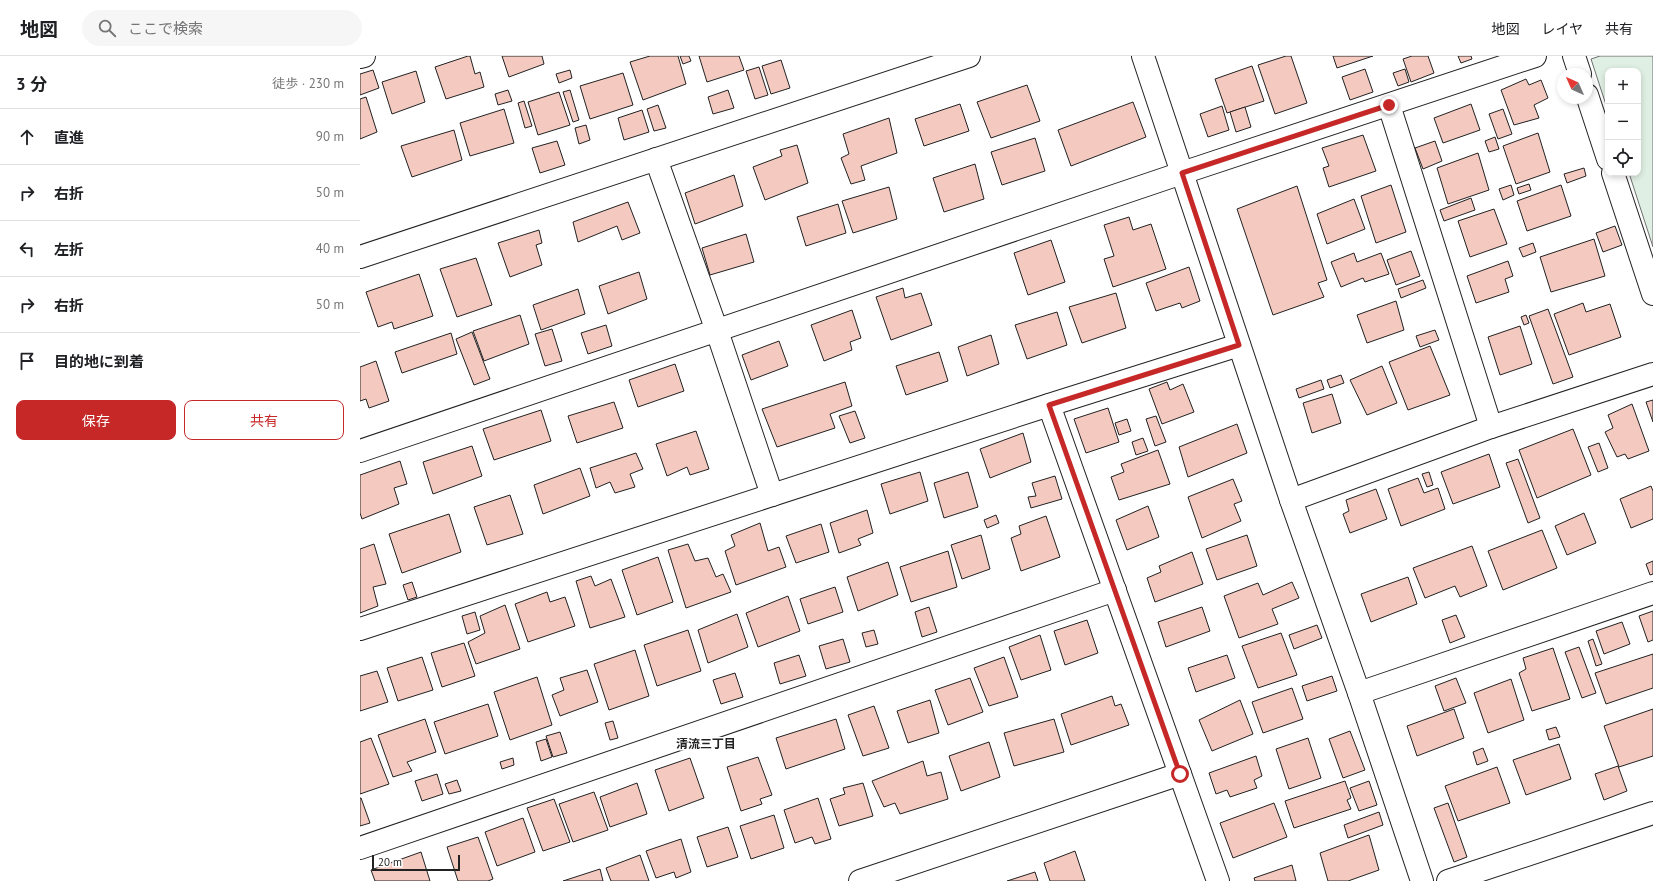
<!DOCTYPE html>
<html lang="ja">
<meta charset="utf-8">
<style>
body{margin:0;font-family:"PT Sans","Noto Sans JP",sans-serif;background:#f6f6f6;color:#202124}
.controls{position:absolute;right:12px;top:12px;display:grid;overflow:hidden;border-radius:8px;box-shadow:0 2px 6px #0003}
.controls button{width:36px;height:36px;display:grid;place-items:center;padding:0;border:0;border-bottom:1px solid #e0e0e0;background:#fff;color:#202124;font:20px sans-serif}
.compass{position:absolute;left:1197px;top:12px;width:36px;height:36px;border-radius:50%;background:#fff;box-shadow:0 2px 6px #0003;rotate:315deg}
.scale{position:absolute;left:12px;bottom:10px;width:88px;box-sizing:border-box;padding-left:4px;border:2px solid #222;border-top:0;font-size:11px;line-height:14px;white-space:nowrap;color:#222;-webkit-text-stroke:3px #fff;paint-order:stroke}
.stop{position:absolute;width:12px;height:12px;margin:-9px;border:3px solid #c62828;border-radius:50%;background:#fff}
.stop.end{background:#c62828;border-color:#fff;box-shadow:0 1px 4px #0008}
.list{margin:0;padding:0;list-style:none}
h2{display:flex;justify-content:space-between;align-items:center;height:52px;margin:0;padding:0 16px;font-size:17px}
h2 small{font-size:13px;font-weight:400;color:#757577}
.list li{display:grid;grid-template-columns:26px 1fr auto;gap:12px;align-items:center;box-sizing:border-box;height:56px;padding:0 16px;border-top:1px solid #e0e0e0}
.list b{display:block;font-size:15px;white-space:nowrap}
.list em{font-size:13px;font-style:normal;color:#757577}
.actions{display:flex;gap:8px;padding:12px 16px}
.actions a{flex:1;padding:9px 0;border:1px solid #c62828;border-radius:8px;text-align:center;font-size:14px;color:#c62828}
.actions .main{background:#c62828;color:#fff}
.icon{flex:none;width:22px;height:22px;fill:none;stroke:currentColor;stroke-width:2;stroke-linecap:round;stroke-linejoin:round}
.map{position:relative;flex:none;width:1293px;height:825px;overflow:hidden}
header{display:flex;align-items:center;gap:24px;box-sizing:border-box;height:56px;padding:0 20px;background:#fff;border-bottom:1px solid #e0e0e0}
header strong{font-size:19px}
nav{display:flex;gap:22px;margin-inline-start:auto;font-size:14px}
.search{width:280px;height:36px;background:#f6f6f6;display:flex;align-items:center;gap:10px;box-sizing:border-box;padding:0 14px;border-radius:22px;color:#757577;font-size:15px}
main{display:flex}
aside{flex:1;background:#fff}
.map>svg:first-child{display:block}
</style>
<header>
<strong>地図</strong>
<div class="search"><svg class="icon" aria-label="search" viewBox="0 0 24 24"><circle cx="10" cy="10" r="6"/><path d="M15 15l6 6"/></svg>ここで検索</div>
<nav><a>地図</a><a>レイヤ</a><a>共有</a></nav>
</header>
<main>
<aside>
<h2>3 分<small>徒歩 · 230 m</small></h2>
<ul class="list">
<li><svg class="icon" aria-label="ahead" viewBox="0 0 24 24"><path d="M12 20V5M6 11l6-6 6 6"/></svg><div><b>直進</b></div><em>90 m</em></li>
<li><svg class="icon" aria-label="right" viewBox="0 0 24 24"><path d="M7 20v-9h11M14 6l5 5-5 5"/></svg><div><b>右折</b></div><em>50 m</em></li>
<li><svg class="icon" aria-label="left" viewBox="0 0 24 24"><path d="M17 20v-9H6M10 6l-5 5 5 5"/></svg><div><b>左折</b></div><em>40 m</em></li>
<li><svg class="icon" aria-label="right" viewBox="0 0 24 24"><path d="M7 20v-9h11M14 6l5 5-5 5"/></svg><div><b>右折</b></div><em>50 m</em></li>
<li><svg class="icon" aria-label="arrive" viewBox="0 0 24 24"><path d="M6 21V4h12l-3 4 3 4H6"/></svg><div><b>目的地に到着</b></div></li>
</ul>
<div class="actions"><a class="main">保存</a><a>共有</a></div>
</aside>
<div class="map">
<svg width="1293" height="825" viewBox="0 0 1293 825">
<rect width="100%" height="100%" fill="#fff"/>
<path fill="#e0efe3" stroke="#6f6f6f" d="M1240 0H1293V191L1269 117H1278V15H1248V55L1231 3Z"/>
<g fill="#f3c9c0" stroke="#222">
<path d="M108 0H110L115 18 120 16 124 31 86 43 75 11Z"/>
<path d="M142 0H182L184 8 149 21Z"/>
<path d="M290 0H318L326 28 283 44 270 6Z"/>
<path d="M320 0H329L331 5 323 8Z"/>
<path d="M339 0H379L384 14 347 26Z"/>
<path d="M926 0H931L947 47 915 58 898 9Z"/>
<path d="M973 0H1013L977 12Z"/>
<path d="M1052 0H1068L1074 17 1051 26 1043 3Z"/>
<path d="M1098 0H1111L1112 3 1101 7Z"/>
<path d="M421 4 430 32 411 38 402 10Z"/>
<path d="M892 10 904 45 867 57 855 23Z"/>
<path d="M399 11 408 39 395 43 386 15Z"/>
<path d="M1005 13 1013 36 990 44 982 21Z"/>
<path d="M1045 13 1049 26 1038 30 1033 17Z"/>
<path d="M13 14 19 32 0 39V18Z"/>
<path d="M210 14 212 22 199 27 196 18Z"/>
<path d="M56 15 65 46 32 58 22 26Z"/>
<path d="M263 17 273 49 230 63 220 30Z"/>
<path d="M1166 23 1169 29 1181 24 1188 42 1174 49 1179 62 1154 69 1141 34Z"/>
<path d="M667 29 680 65 631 82 617 46Z"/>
<path d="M148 34 152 45 138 49 135 38Z"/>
<path d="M210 34 219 64 213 66 203 36Z"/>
<path d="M368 34 374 52 353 58 348 41Z"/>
<path d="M199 36 210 69 178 79 168 46Z"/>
<path d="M6 41 17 76 0 83V43Z"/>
<path d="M164 45 172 70 165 72 158 47Z"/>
<path d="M773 46 786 81 711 110 698 74Z"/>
<path d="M600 48 609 75 564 90 555 63Z"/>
<path d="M1111 48 1120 74 1083 87 1074 62Z"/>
<path d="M298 49 306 72 294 75 287 53Z"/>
<path d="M862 50 869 74 848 81 840 58Z"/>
<path d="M885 51 891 71 876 76 870 56Z"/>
<path d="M144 53 154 87 110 100 100 67Z"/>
<path d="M1143 53 1152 78 1138 83 1129 58Z"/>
<path d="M282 54 289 76 264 84 258 62Z"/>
<path d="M529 62 537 97 501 110 505 124 491 128 481 102 489 98 483 78Z"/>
<path d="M226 69 230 84 219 88 215 72Z"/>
<path d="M94 74 102 104 52 121 41 90Z"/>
<path d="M1178 77 1190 116 1156 128 1143 90Z"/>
<path d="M1003 79 1016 115 969 131 963 112 969 110 962 92Z"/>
<path d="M1135 81 1139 93 1129 96 1125 85Z"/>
<path d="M675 82 685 115 642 129 631 96Z"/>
<path d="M197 85 205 109 180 117 172 92Z"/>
<path d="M1075 85 1082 105 1063 113 1055 92Z"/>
<path d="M437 89 448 127 405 144 393 111 422 100 420 94Z"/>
<path d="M1118 97 1129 134 1088 148 1077 112Z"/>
<path d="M615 108 624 143 584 156 573 122Z"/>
<path d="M1224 112 1226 120 1207 127 1204 118Z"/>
<path d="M374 119 383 150 335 168 325 137Z"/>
<path d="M1169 128 1171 134 1159 138 1157 132Z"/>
<path d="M1031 129 1046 176 1016 187 1001 140Z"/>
<path d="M1151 129 1154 139 1143 144 1139 133Z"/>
<path d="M1201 129 1211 160 1167 175 1157 145Z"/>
<path d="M937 130 967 224 958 227 964 241 913 259 877 153Z"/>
<path d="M529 131 537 163 493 177 482 145Z"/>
<path d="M1111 142 1115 154 1084 165 1080 154Z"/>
<path d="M994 143 1005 173 967 188 957 158Z"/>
<path d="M268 146 280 177 262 184 257 170 218 186 213 166Z"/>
<path d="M478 148 486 177 446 190 437 161Z"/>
<path d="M1134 153 1147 188 1110 201 1098 165Z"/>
<path d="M769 161 773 174 791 168 806 213 753 231 744 203 754 200 744 169Z"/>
<path d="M1255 170 1262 189 1243 196 1236 177Z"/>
<path d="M179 174 182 187 176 189 182 209 150 221 138 187Z"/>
<path d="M386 178 394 206 350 219 342 192Z"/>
<path d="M1234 183 1245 220 1191 236 1180 201Z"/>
<path d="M691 184 705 226 668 239 654 197Z"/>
<path d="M1173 187 1176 196 1163 201 1159 192Z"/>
<path d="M1051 195 1060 220 1036 229 1027 204Z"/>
<path d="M994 197 997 206 1021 197 1029 218 1005 226 1003 222 981 231 971 206Z"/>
<path d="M116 202 132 249 97 261 80 213Z"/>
<path d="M1148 205 1153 220 1145 223 1149 236 1116 247 1107 220Z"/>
<path d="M829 211 840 245 822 252 820 247 796 255 786 227Z"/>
<path d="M279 216 287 243 248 258 239 230Z"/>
<path d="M59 218 73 260 34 273 32 266 18 271 6 236Z"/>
<path d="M1063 224 1066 232 1041 242 1038 233Z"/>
<path d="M543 232 545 242 561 237 572 269 531 284 516 241Z"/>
<path d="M218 233 225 258 181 274 173 249Z"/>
<path d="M756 237 766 272 722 287 709 251Z"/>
<path d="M1036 245 1044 274 1007 287 997 259Z"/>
<path d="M1223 247 1226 256 1250 248 1261 281 1209 299 1194 258Z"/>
<path d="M1188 253 1213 321 1193 328 1169 260Z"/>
<path d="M492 254 501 282 490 286 492 294 464 305 451 269Z"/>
<path d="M697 256 707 289 667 303 655 269Z"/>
<path d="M160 259 169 288 124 305 113 275Z"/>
<path d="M1166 259 1169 267 1164 269 1161 261Z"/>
<path d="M246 269 252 290 228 298 221 277Z"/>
<path d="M1160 270 1172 308 1140 319 1128 281Z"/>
<path d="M192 273 202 305 185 310 175 278Z"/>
<path d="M1075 274 1079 284 1060 291 1056 280Z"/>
<path d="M112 276 130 323 114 329 96 283Z"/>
<path d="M91 277 97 298 42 317 35 296Z"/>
<path d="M631 279 639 308 607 320 598 291Z"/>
<path d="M419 285 428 310 391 324 382 299Z"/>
<path d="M1070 290 1090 339 1048 354 1029 306Z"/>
<path d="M579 296 588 325 546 339 536 310Z"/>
<path d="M16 305 29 345 9 352 6 343 0 345V311Z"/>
<path d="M315 308 324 335 278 351 269 324Z"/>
<path d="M1022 310 1037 347 1007 359 990 324Z"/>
<path d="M981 319 984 327 970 332 967 324Z"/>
<path d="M961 324 964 333 939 342 936 333Z"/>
<path d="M485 326 492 350 470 358 475 372 417 391 402 353Z"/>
<path d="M807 326 810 334 823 328 834 356 802 368 789 333Z"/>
<path d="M972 338 981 367 952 377 943 347Z"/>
<path d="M1293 344V366L1286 346Z"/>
<path d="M254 346 263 372 217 387 208 360Z"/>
<path d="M1272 348 1289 395 1268 403 1265 398 1257 401 1245 376 1253 372 1248 359Z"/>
<path d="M748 352 759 386 726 397 714 363Z"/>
<path d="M181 354 191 385 134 404 123 373Z"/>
<path d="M495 355 505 382 490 387 479 360Z"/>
<path d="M796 360 806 386 795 390 786 363Z"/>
<path d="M767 363 771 375 759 379 755 367Z"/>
<path d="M877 368 887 397 828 421 819 391Z"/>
<path d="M1213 373 1231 419 1177 442 1159 394Z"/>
<path d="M336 375 349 413 330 419 327 411 307 420 296 388Z"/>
<path d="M663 377 671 406 630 422 620 393Z"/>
<path d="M783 382 788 395 776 399 772 386Z"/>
<path d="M1239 387 1248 412 1238 416 1228 391Z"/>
<path d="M112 390 122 420 73 438 63 406Z"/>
<path d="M798 394 810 428 759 444 751 421 764 416 761 408Z"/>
<path d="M276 397 283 413 270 418 275 431 255 437 250 426 236 432 230 412Z"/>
<path d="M1129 398 1140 431 1093 448 1081 416Z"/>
<path d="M1158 403 1180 462 1168 467 1146 407Z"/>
<path d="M40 405 47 428 34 432 39 448 2 463 0 457V419Z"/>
<path d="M220 412 230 440 183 458 174 429Z"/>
<path d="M560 416 568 445 530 458 521 428Z"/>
<path d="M608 416 618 451 584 462 574 427Z"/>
<path d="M1069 416 1073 429 1067 431 1062 418Z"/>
<path d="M695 420 702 443 671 452 668 441 676 440 672 427Z"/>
<path d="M1058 422 1064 437 1078 432 1085 453 1041 470 1028 433Z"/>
<path d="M873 423 882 445 874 448 881 465 842 482 828 441Z"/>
<path d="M1291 430 1293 435V463L1271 472 1260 443Z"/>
<path d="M1016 433 1027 463 990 477 983 458 989 455 986 444Z"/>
<path d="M150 439 163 478 127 489 114 451Z"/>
<path d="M788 450 799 481 767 494 756 464Z"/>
<path d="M507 454 513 477 498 483 501 489 479 497 470 467Z"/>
<path d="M1224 457 1236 487 1207 499 1195 470Z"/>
<path d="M89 458 101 496 42 517 29 478Z"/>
<path d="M636 459 639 467 627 472 624 464Z"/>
<path d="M686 460 700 501 661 515 651 482 661 478 659 470Z"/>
<path d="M400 467 408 495 419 491 426 511 376 529 365 495 375 490 371 479Z"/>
<path d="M461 468 469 496 436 507 426 480Z"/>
<path d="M1182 474 1197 512 1143 534 1128 495Z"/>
<path d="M621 479 630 513 602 523 591 489Z"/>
<path d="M887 479 897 510 857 524 846 493Z"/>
<path d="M14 488 26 528 13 531 18 550 0 557V493Z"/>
<path d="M328 488 335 505 348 502 356 521 363 518 371 536 326 552 308 494Z"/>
<path d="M1112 490 1127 530 1100 541 1095 530 1065 542 1053 512Z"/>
<path d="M588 495 597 531 551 546 540 511Z"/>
<path d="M832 496 843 528 795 546 787 522 801 516 799 510Z"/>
<path d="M298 501 313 546 277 559 262 514Z"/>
<path d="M1293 505V518L1290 519 1286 508Z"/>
<path d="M528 506 538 539 498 555 487 521Z"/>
<path d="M231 520 235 530 251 523 265 561 230 572 216 525Z"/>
<path d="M1048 521 1057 548 1011 566 1001 538Z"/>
<path d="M52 526 57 541 48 544 43 529Z"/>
<path d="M932 526 939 542 912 553 918 568 879 582 864 540 898 527 903 539Z"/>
<path d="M475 531 483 556 448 568 440 543Z"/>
<path d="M187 536 190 546 205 541 215 570 168 586 155 548Z"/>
<path d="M428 540 440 575 398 591 386 557Z"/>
<path d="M145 549 160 593 116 608 108 586 125 577 120 560Z"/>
<path d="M569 551 577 576 562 581 555 556Z"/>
<path d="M842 551 850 575 806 591 798 566Z"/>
<path d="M1293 555V584L1288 586 1279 560Z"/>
<path d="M115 556 120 574 107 578 102 560Z"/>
<path d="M377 558 388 591 348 607 338 574Z"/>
<path d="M1096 559 1105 581 1090 587 1082 564Z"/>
<path d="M727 564 738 597 705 609 694 575Z"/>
<path d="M1262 566 1270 588 1244 598 1236 575Z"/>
<path d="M957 569 962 582 934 593 929 579Z"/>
<path d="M328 574 341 615 297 630 284 589Z"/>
<path d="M514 574 518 588 506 591 502 577Z"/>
<path d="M921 577 937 619 898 632 882 590Z"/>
<path d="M680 579 691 614 661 624 649 591Z"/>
<path d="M483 583 490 606 466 613 459 590Z"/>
<path d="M1233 583 1242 608 1236 610 1228 585Z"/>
<path d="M104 587 115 620 82 631 71 597Z"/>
<path d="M1219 591 1236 637 1222 642 1205 596Z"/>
<path d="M1193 592 1210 643 1172 655 1159 617 1166 613 1163 602Z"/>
<path d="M275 594 289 640 249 654 234 608Z"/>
<path d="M1293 598V632L1246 648 1235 617Z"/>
<path d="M439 599 446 620 420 628 414 607Z"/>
<path d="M867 599 875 622 836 636 828 612Z"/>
<path d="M62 601 73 634 38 645 27 612Z"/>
<path d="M644 601 658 641 629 650 614 612Z"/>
<path d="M227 614 238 646 200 660 192 639 204 634 200 622Z"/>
<path d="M17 615 28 646 0 655V620Z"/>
<path d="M375 617 383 641 361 648 353 624Z"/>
<path d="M972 620 977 635 947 645 942 630Z"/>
<path d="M177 621 192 669 150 684 134 636Z"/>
<path d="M610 622 623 656 588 669 575 634Z"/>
<path d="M1096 622 1106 647 1084 655 1075 630Z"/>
<path d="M1151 623 1164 664 1128 677 1114 637Z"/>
<path d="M932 632 943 663 903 677 892 646Z"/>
<path d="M752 640 755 650 761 648 769 669 711 689 701 658Z"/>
<path d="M570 644 579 677 548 687 537 655Z"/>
<path d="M880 644 893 678 852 695 839 664Z"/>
<path d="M128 648 138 680 85 698 74 666Z"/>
<path d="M514 650 529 692 503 700 488 659Z"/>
<path d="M1094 653 1104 682 1057 700 1047 670Z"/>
<path d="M1293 653V700L1259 711 1244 670Z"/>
<path d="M65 663 76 696 47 706 52 715 33 721 18 679Z"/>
<path d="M476 663 485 693 426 713 416 682Z"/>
<path d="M694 663 704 696 654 710 644 677Z"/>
<path d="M253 665 258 682 250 684 245 667Z"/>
<path d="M1196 671 1200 681 1189 684 1186 674Z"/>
<path d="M990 675 1005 714 983 722 969 683Z"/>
<path d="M200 676 207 697 193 701 186 680Z"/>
<path d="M11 682 29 728 0 738V686Z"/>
<path d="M948 682 961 722 929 733 916 693Z"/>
<path d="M186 683 192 701 181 705 176 686Z"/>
<path d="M629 686 640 721 601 735 589 700Z"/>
<path d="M1199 688 1211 723 1166 739 1153 704Z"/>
<path d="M1123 692 1128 705 1117 709 1113 696Z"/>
<path d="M896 700 902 720 894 724 897 732 870 741 867 734 856 738 849 717Z"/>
<path d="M398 701 412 739 400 743 402 748 381 755 367 711Z"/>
<path d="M153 702 154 709 142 713 140 706Z"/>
<path d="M330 702 344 742 309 755 295 714Z"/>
<path d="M563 705 567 720 581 716 588 743 540 758 535 747 524 751 512 725Z"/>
<path d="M1258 710 1267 735 1244 744 1235 718Z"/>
<path d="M1137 711 1150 747 1098 765 1085 730Z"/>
<path d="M77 718 83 738 62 745 55 725Z"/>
<path d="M97 724 101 735 89 738 85 728Z"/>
<path d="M985 725 991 742 987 744 991 753 934 772 925 745Z"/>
<path d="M1009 725 1017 749 999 755 990 732Z"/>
<path d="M277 727 287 758 250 771 240 741Z"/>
<path d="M503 727 513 760 479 770 470 743 485 738 483 732Z"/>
<path d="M234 736 248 774 213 786 199 748Z"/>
<path d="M0 742H1L10 767 0 770Z"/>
<path d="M458 742 471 783 455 788 452 781 435 787 424 754Z"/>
<path d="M194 743 210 786 183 795 167 752Z"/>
<path d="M914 747 927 781 873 802 860 767Z"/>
<path d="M1088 747 1107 801 1094 806 1074 752Z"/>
<path d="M1019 756 1023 769 988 782 984 769Z"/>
<path d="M414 759 424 792 391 803 380 770Z"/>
<path d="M163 762 175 796 137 810 125 776Z"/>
<path d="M368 771 378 801 347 811 337 781Z"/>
<path d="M1009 779 1019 814 988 825H968L960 797Z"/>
<path d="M118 781 133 823 128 825H98L87 791Z"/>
<path d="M321 783 331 816 316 822 314 816 296 822 286 795Z"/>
<path d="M715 795 725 825H690L684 807Z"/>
<path d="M61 796 70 825H15L11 814Z"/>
<path d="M280 799 289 825H251L246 812Z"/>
<path d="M932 809 936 825H895L894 822Z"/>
<path d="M240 813 243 825H203Z"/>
<path d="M675 816 678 825H647Z"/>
</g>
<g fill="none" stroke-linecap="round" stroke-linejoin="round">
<defs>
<g id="street">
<path d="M1214 0 1220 18"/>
<path d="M0 1 4 0"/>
<path d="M1227 39 1248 103"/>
<path d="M1029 49 1131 371"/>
<path d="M296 103 357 275 412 439"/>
<path d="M1253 117 1293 238"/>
<path d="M0 201 609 0"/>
<path d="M689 349 858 825"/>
<path d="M0 395 822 117 1175 0"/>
<path d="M931 444 1131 371 1293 318"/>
<path d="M0 573 689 349 879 289"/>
<path d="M999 637 1293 537"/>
<path d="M0 792 755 534"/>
<path d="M500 825 820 718"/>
<path d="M1088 825 1293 757"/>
</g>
<path id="secondary" d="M783 0 931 444 999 637 1062 825"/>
</defs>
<use href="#street" stroke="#222" stroke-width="24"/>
<use href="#secondary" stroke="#222" stroke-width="24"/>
<use href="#street" stroke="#fff" stroke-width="22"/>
<use href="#secondary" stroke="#fff" stroke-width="22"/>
</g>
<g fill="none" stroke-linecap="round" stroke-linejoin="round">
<path stroke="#c62828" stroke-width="5" d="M820 718 689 349 879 289 822 117 1029 49"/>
</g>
<g text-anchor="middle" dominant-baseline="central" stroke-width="3" stroke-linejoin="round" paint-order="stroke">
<g font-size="12" font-weight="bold" fill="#222" stroke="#fff">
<text x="346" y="687">清流三丁目</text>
</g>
</g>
</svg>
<div class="controls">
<button>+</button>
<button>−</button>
<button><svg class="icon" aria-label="locate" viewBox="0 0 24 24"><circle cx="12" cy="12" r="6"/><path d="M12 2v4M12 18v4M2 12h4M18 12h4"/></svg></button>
</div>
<svg class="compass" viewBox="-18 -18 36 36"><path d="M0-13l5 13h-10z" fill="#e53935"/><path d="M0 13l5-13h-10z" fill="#757577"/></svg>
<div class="scale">20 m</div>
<div class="stop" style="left:820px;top:718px"></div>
<div class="stop end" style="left:1029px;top:49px"></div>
</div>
</main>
